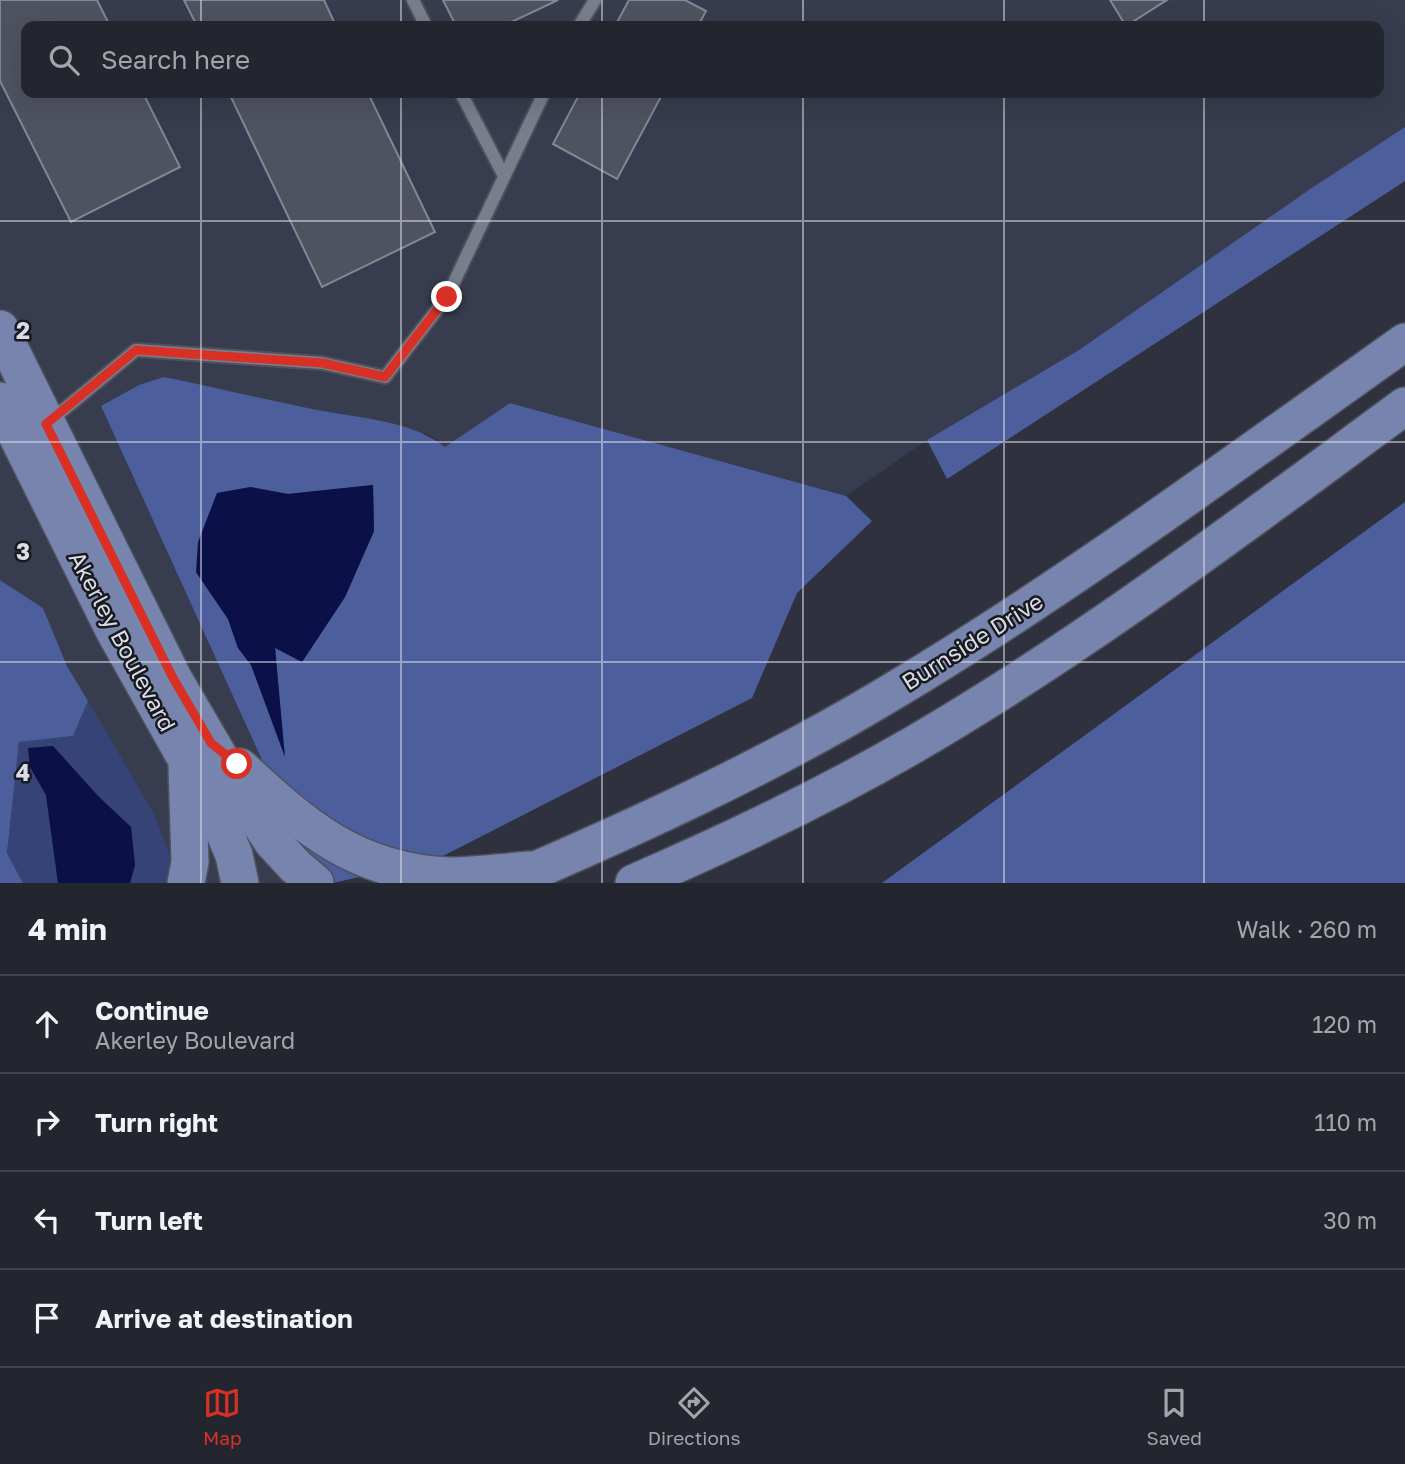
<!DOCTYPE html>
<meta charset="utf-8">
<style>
body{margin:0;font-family:"Golos Text",sans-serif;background:#2b2e36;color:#f1f3f6}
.stop{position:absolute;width:21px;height:21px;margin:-16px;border:5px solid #d93025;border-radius:50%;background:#fff}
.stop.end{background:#d93025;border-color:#fff;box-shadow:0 2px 7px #0008}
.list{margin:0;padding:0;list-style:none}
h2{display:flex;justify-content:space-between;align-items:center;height:91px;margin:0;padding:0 28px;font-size:30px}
h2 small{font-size:23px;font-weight:400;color:#a3a5aa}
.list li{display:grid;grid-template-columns:46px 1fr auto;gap:21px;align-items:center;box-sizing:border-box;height:98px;padding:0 28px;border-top:2px solid #40434a}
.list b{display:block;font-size:26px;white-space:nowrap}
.list p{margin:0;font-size:23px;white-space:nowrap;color:#a3a5aa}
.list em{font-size:23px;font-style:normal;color:#a3a5aa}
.icon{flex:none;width:38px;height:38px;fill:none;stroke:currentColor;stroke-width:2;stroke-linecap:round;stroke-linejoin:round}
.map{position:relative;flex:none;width:1405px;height:883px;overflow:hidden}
.search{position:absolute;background:#23262e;box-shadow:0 7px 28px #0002;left:21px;right:21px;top:21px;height:77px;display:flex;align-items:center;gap:18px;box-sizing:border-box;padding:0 24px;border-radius:14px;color:#a3a5aa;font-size:26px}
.sheet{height:483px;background:#23262e}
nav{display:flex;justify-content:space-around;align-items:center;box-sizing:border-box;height:98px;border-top:2px solid #40434a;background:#23262e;font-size:19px;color:#a3a5aa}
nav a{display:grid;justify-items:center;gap:4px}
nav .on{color:#d93025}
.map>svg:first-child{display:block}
</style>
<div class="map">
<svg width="1405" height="883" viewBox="0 0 1405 883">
<rect width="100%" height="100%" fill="#2f323e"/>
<path fill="#373d4e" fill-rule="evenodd" d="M0 0H1405V127L1313 187 1079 350 927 440 846 496 511 403 445 447 429 435 368 419 313 410 165 377 101 406 318 883H180L154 813 67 666 43 608 0 580ZM26 26H1379V93H26Z"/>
<path fill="#354376" d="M88 701 154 813 180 883H130L135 865 131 827 98 796 53 746 28 749 30 767 46 795 58 883H23L7 853 19 742 73 736Z"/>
<g fill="#4d5e9d" fill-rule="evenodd">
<path d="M1405 127V181L947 479 927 440 1079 350 1313 187Z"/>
<path d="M164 377C214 387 262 399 312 409 355 418 409 419 445 447L510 403 846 496 872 521 797 593 752 698 437 859 333 883H318L101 406 139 385ZM373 485 374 531 345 597 302 662 275 647 284 754 251 665 238 648 228 619 196 572 250 487 288 494Z"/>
<path d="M1405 502V883H882Z"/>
<path d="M0 580 43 608 67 666 88 701 73 736 19 742 7 853 23 883H0Z"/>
</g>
<g fill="#0b1048">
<path d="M373 485 374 531 345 597 302 662 275 648 285 757 251 665 238 648 228 619 196 572 198 542 217 493 250 487 288 494Z"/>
<path d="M53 746 98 796 131 827 135 865 130 883H58L46 795 30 767 28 748Z"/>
</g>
<g fill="#4f5360" stroke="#828795" stroke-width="2">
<path d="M0 0H97L110 26H26V93H143L180 167 71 222 0 81Z"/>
<path d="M184 0H324L336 26H197Z"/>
<path d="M443 0H558L503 26H456Z"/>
<path d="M629 0H685L706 11 698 26H615Z"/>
<path d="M1110 0H1167L1126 26Z"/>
<path d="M229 93H368L435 232 322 287Z"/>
<path d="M580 93H663L617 179 553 144Z"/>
</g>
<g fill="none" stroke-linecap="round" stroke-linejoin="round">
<defs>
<g id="lane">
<path d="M413 0 426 26"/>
<path d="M579 26 595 0"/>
<path d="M461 93 504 176"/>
<path d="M50 421 136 350 322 363 385 377 447 297 544 93"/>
</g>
<g id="primary">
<path d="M0 329 173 678 239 791 272 841 295 866 315 883"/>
<path d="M0 401 115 632 216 812 234 855 240 883"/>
<path d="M240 767C305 827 355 872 449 876 476 876 503 872 530 870"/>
<path d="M186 883 190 862 187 768"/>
<path d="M506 883C634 828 765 768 885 696 1065 589 1234 463 1405 342"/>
<path d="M634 883C729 842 823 797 913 745 1085 645 1244 524 1405 406"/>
</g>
</defs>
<use href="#lane" stroke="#4e515b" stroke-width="16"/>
<use href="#primary" stroke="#4e515b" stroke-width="40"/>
<use href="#lane" stroke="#797e8c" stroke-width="12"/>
<use href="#primary" stroke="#7784ae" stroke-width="37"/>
</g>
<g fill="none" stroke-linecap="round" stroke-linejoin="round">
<path stroke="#d93025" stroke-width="9" d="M237 764 211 743 173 678 46 424 136 350 322 363 385 377 447 297"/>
</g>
<path fill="none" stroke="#dadde5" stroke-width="2" stroke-opacity="0.55" d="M201 0V26M401 0V26M602 0V26M803 0V26M1004 0V26M1204 0V26M201 93V883M401 93V883M602 93V883M803 93V883M1004 93V883M1204 93V883M0 221H1405M0 442H1405M0 662H1405"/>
<g text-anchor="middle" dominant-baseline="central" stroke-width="5" stroke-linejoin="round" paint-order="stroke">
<g font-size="23" fill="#dadde5" stroke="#191a20">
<text transform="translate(123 641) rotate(62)">Akerley Boulevard</text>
<text transform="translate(972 641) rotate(-32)">Burnside Drive</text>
</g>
</g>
<g font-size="23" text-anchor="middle" font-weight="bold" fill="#dadde5" stroke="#191a20" stroke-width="5" stroke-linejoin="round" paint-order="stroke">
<text x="23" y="339">2</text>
<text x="23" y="560">3</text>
<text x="23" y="781">4</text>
</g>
</svg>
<div class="stop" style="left:237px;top:764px"></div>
<div class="stop end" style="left:447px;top:297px"></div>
<div class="search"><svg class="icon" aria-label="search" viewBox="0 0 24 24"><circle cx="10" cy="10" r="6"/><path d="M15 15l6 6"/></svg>Search here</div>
</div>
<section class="sheet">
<h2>4 min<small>Walk · 260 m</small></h2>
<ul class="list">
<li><svg class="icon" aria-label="ahead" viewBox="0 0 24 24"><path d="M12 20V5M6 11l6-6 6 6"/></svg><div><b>Continue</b><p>Akerley Boulevard</p></div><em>120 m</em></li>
<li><svg class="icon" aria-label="right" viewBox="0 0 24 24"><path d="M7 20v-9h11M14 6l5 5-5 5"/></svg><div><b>Turn right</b></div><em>110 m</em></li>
<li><svg class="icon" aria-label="left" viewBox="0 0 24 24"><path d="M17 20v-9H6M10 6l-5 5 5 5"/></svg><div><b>Turn left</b></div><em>30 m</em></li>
<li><svg class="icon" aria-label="arrive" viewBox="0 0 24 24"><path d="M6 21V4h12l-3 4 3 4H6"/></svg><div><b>Arrive at destination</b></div></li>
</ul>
</section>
<nav>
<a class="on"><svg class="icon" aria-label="map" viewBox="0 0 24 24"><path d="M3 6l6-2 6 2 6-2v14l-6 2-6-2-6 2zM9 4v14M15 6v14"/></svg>Map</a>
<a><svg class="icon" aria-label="directions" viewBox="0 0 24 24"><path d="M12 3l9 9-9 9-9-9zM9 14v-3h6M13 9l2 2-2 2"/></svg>Directions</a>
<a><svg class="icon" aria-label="saved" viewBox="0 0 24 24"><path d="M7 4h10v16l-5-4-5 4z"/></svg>Saved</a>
</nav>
